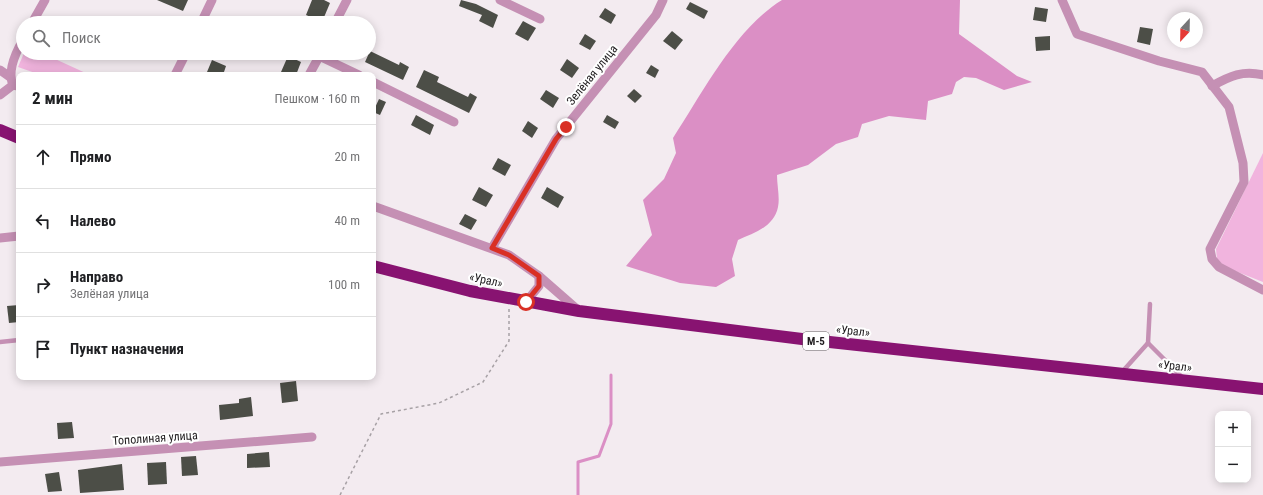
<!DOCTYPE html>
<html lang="ru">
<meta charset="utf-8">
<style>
body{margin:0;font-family:"Roboto Condensed",sans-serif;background:#f6f6f6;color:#202124}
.controls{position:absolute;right:12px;bottom:12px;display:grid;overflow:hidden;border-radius:8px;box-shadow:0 2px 10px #0003}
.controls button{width:36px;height:36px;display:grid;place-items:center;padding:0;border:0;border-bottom:1px solid #e0e0e0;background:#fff;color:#202124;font:20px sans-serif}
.compass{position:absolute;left:1167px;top:12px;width:36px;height:36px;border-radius:50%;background:#fff;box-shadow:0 2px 10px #0003;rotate:202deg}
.stop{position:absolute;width:12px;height:12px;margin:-9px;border:3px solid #d93025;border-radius:50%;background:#fff}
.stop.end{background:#d93025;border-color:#fff;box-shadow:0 1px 4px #0008}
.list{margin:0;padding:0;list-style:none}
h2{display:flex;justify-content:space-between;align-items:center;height:52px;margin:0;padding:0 16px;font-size:17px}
h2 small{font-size:13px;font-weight:400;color:#757577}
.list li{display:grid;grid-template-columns:26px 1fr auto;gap:12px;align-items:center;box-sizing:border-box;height:64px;padding:0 16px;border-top:1px solid #e0e0e0}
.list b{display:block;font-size:15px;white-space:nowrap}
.list p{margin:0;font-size:13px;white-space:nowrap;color:#757577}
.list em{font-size:13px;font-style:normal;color:#757577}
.icon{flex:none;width:22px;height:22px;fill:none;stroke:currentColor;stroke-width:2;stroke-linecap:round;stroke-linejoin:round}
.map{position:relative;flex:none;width:1263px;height:495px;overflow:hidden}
.search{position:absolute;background:#fff;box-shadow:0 2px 10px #0003;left:16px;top:16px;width:360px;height:44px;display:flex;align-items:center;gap:10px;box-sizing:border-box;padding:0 14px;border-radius:22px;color:#757577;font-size:15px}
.panel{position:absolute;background:#fff;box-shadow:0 2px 10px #0003;left:16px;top:72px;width:360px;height:308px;border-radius:8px}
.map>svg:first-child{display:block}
</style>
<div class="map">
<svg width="1263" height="495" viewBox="0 0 1263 495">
<rect width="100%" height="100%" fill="#f3ebf0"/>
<g fill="#f1b4de">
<path d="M24 53H42L90 75H41L18 67Z"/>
<path d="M1263 153V282L1225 267 1217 259 1216 249Z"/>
</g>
<path fill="#db8fc5" d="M782 0H960L959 34 1017 76 1032 82 1004 90 976 78 964 77 956 82 952 94 928 101 926 120 889 116 862 124 858 137 836 144 808 165 777 175C777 185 780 198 778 207 774 227 754 233 738 240L732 259 735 276 716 287 680 283 626 266 652 235 643 200 664 179 676 153 673 138C703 92 735 29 782 0Z"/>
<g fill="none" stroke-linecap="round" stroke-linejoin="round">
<path stroke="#db8fc5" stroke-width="3" d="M578 495V462L599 456 611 424V375"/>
</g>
<g fill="#4c4e47">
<path d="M157 0H188L183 11Z"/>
<path d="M312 0H324L330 3 322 22 306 15Z"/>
<path d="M461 0 476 4 498 15 493 28 479 21 482 15 459 6Z"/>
<path d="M690 2 708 11 704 19 686 9Z"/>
<path d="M1035 7 1048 9 1046 22 1033 20Z"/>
<path d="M605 8 616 15 611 24 599 17Z"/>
<path d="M523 21 536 28 528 41 515 34Z"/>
<path d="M1140 27 1153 29 1150 45 1137 42Z"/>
<path d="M672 31 683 40 675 50 663 41Z"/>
<path d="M585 34 596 41 590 50 579 44Z"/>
<path d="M1050 36V50L1036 51 1035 37Z"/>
<path d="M370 51 399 65 400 62 409 67 403 80 365 62Z"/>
<path d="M288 56 301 62 296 75H289L281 72Z"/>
<path d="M567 59 579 68 572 78 560 70Z"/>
<path d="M212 60 226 66 223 75H213L207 72Z"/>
<path d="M651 65 659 70 655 78 646 73Z"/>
<path d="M424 70 439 77 437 82 468 97 470 93 477 97 469 113 416 87Z"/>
<path d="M634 89 642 96 635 103 627 96Z"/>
<path d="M546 90 559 98 553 108 540 99Z"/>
<path d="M379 99 386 102 380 115 373 112Z"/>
<path d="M416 115 434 125 430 135 411 125Z"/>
<path d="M607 115 619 122 615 129 603 122Z"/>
<path d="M528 121 538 128 532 138 522 131Z"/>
<path d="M498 158 511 165 505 176 492 169Z"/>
<path d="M479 187 493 195 486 207 472 200Z"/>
<path d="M547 187 564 197 558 208 541 198Z"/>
<path d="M465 214 477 220 471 230 459 224Z"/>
<path d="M19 305V322L9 323 7 306Z"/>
<path d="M296 381 298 401 282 403 280 383Z"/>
<path d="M251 397 253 416 220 420 219 405 239 403V399Z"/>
<path d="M72 422 74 438 58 439 57 423Z"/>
<path d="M269 452 270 467 247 468V454Z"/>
<path d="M196 456 198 475 182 476 181 457Z"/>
<path d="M166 462 167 484 148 485 147 463Z"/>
<path d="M122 464 124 490 80 493 78 470Z"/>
<path d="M59 472 62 491 48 492 45 474Z"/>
</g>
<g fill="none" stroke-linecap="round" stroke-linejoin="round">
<path stroke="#a7a1a5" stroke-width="1.5" stroke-dasharray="3 3" stroke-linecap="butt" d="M340 495 381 414 439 403 483 382 509 341V309"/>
<g stroke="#c590b4" stroke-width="4.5">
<path d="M0 342 19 340"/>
<path d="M1148 343 1150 304"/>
<path d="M1122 372 1148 343 1182 377"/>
</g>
<g stroke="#c590b4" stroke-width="9">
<path d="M500 0 540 19"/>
<path d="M1062 0 1077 34 1159 61 1202 72 1229 107 1243 163 1244 182 1210 249 1212 259 1219 267 1263 290"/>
<path d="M32 23 45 0"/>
<path d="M201 23 212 0"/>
<path d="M335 23 347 0"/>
<path d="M319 56 359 75"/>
<path d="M0 70 10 77"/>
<path d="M175 75 186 53"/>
<path d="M309 75 321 53"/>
<path d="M373 82 454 122"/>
<path d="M13 85C7 71 16 52 23 40"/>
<path d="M1212 86C1230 76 1243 70 1263 75"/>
<path d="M0 95 13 85 18 86"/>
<path d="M373 206 509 255 539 276 579 311"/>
<path d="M0 238 19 236"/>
<path d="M492 248 556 139 656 15 663 0"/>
<path d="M526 302 539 286V276"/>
<path d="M0 462 312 437"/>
</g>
<g stroke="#881371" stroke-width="12">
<path d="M0 130 19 138"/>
<path d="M373 266 470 291 579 311 802 339 1263 389"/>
</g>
</g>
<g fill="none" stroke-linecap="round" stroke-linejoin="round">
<path stroke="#d93025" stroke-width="5" d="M526 302 539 286V276L509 255 492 248 556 139 566 127"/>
</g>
<g text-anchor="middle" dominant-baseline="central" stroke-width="4" stroke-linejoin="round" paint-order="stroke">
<rect fill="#fff" stroke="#625f61" stroke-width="1" x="803" y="332" width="26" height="18" rx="3"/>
<g font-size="11" font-weight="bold" fill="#1e1b1d">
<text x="816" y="341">М-5</text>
</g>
<g font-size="12" fill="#1e1b1d" stroke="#fff">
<text transform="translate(592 75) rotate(-51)">Зелёная улица</text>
<text transform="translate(486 280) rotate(12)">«Урал»</text>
<text transform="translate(853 331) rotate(6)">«Урал»</text>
<text transform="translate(1175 366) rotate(6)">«Урал»</text>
<text transform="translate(155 438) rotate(-4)">Тополиная улица</text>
</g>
</g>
</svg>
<div class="controls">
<button>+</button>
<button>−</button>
</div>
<svg class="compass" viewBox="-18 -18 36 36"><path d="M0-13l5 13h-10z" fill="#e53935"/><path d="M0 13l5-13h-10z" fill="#757577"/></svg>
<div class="stop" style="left:526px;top:302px"></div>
<div class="stop end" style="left:566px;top:127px"></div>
<div class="search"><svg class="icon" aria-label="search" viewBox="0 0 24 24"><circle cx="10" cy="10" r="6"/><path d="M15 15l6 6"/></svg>Поиск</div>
<section class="panel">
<h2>2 мин<small>Пешком · 160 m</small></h2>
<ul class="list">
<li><svg class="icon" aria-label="ahead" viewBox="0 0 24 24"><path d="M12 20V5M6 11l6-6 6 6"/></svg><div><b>Прямо</b></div><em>20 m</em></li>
<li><svg class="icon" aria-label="left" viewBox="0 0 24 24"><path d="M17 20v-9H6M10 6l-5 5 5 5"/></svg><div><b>Налево</b></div><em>40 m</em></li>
<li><svg class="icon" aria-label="right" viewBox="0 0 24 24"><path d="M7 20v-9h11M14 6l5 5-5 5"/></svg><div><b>Направо</b><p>Зелёная улица</p></div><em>100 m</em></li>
<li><svg class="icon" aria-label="arrive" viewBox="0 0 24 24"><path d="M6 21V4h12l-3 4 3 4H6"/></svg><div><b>Пункт назначения</b></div></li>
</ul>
</section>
</div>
